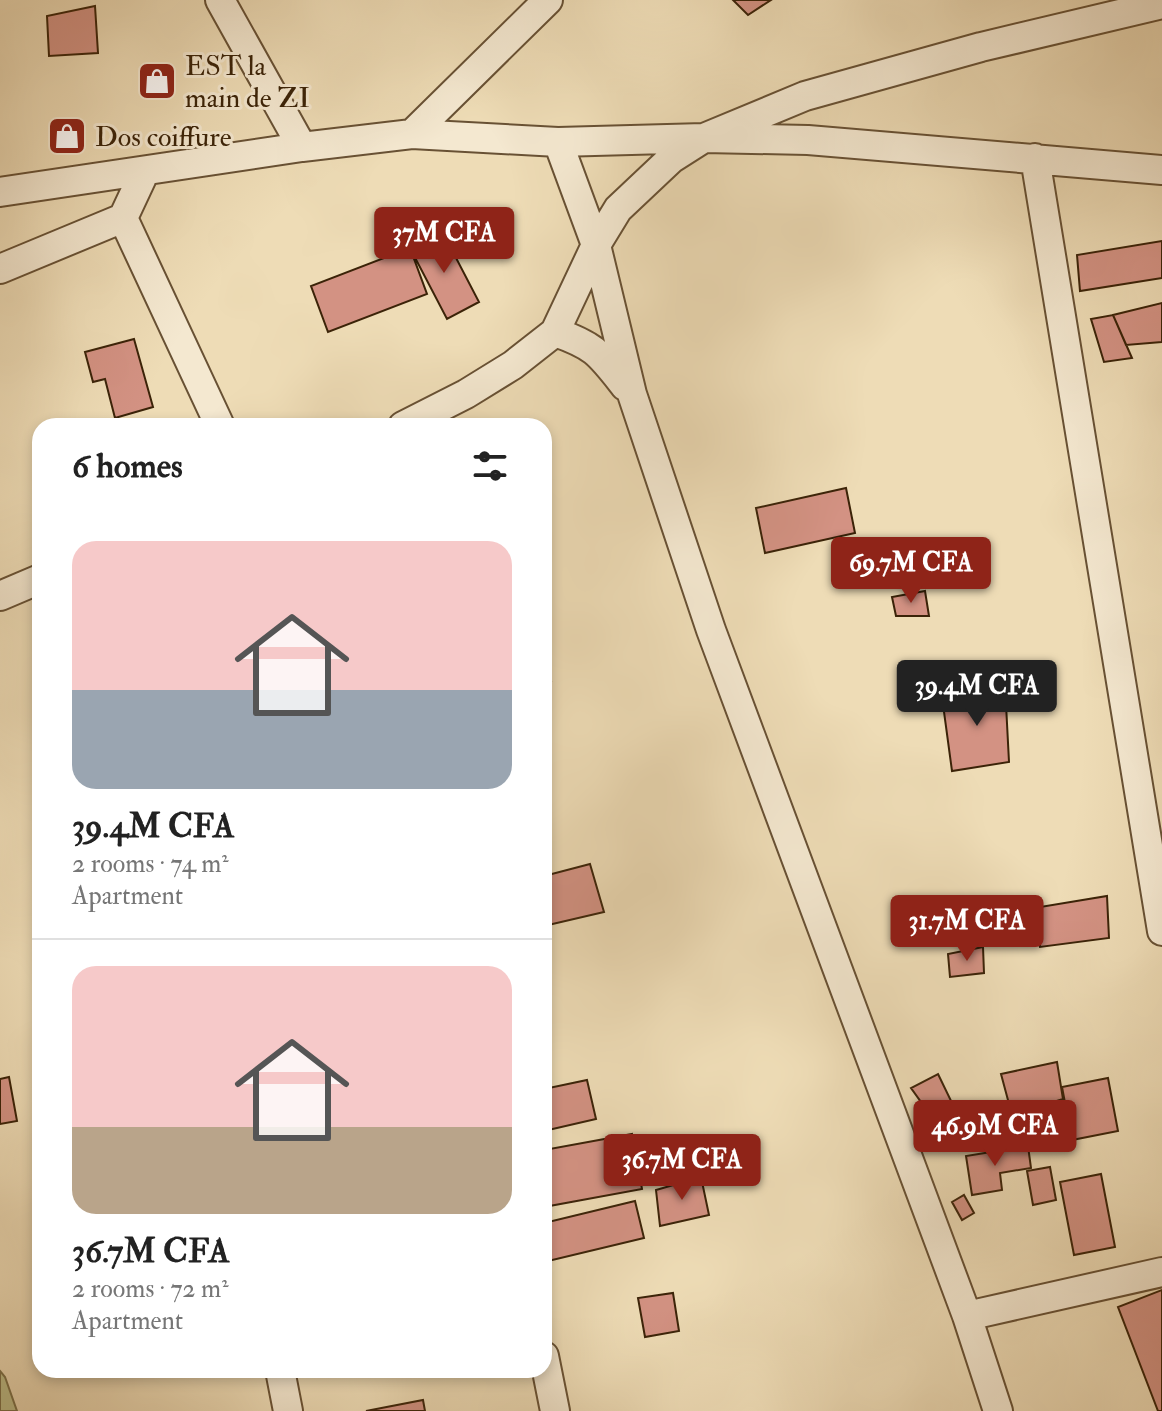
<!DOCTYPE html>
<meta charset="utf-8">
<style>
:root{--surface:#fff;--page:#f6f6f6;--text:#222;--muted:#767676;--line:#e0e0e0;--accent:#8f2418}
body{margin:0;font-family:"IM FELL Double Pica",serif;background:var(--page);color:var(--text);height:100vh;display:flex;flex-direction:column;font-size:30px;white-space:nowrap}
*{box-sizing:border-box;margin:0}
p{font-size:26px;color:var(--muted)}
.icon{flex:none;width:44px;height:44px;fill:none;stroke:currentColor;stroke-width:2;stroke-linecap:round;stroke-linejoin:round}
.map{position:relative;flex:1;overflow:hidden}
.panel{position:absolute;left:32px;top:418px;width:520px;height:960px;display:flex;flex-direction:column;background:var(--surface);border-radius:24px;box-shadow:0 4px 12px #0003}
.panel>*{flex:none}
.price{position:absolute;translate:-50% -68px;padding:0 18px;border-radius:8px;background:var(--accent);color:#fff;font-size:26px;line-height:52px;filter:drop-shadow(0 2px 4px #0008)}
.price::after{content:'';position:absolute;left:50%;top:48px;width:24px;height:18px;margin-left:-12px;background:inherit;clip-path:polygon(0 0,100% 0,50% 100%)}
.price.on{background:#222;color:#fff}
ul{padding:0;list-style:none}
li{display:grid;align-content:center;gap:16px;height:424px;padding:0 40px}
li+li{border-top:2px solid var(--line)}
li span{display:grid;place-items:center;height:248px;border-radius:24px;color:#555}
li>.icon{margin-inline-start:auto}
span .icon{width:144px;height:144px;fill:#fffc;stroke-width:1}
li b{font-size:34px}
h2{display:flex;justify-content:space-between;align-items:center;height:96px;padding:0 40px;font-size:34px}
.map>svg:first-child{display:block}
</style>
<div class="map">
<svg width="1162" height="1411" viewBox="0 0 1162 1411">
<rect width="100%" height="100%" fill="#eedcb6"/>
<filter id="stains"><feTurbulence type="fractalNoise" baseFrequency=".0025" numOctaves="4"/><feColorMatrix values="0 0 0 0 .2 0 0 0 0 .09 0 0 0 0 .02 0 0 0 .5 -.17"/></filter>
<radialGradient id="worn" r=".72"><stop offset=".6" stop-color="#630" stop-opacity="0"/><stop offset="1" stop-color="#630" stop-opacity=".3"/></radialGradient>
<path fill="#bdbf8b" stroke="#7c714a" stroke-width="2" d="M0 1371 5 1377 17 1411H0Z"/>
<path fill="#d39283" stroke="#3b2308" stroke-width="2" d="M733 0H771L748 15Z
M95 6 98 53 49 56 47 16Z
M442 231 479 302 447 319 410 248Z
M1162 241V278L1080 291 1077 255Z
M410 248 427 294 328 332 311 286Z
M1162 303V342L1126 345 1113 315Z
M1113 315 1132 358 1104 362 1091 319Z
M134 339 153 407 115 418 105 379 93 382 85 352Z
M846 488 855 533 765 553 756 508Z
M925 591 929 616H896L892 597Z
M544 648 551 681 544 683Z
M1005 685 1009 762 952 771 942 697Z
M590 864 604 912 544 926V876Z
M1107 896 1109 938 1040 947 1034 908Z
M983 947 984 973 950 977 948 954Z
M1057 1062 1063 1099 1012 1115 1001 1074Z
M938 1074 954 1107 929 1113 911 1088Z
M9 1077 17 1121 0 1124V1079Z
M1108 1078 1118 1131 1072 1140 1062 1087Z
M587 1080 596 1119 544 1131V1089Z
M632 1134 642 1189 544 1207V1150Z
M1028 1146 1031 1168 1000 1173 1002 1190 972 1195 966 1156Z
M1050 1167 1056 1200 1033 1205 1027 1171Z
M1101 1174 1115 1247 1074 1255 1060 1182Z
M701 1177 709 1215 660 1226 656 1190Z
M964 1195 974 1213 962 1220 952 1202Z
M635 1201 644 1238 544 1262V1223Z
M1162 1290V1411H1158L1118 1307Z
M673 1293 679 1331 645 1337 638 1298Z
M423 1400 425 1411H366Z"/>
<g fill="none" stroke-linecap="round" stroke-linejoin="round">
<g stroke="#685134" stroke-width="32">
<path id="minor" d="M220 0 302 147
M412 134 548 0
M558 142 596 245 632 394 711 630 967 1316 998 1411
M1035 158 1162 931
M145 171 123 218 220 426
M0 192 302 147 412 134 558 142 704 138 808 140 1162 170
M0 269 123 218
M555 332C595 346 599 353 625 386
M403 426 466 394 513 365 555 332 596 245 618 209 671 159 704 138 805 96 981 47 1162 4
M0 596 40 579
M967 1316 1162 1272
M544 1356 555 1411
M280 1370 288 1411"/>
</g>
<use href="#minor" stroke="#f4e8d0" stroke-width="28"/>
</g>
<defs>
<g id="shop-square" transform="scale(2)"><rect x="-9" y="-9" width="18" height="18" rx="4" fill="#8f2418" stroke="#f4e8d0"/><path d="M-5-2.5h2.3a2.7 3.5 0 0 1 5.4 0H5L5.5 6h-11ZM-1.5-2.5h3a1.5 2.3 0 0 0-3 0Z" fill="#fff"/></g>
</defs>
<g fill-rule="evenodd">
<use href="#shop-square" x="157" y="81"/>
<use href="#shop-square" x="67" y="136"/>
</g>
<g text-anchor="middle" stroke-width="6" stroke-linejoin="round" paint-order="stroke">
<g font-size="28" fill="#3b2308" stroke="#f4e8d0" text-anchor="start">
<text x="185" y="75">EST la<tspan x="185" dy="32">main de ZI</tspan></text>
<text x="95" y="146">Dos coiffure</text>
</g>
</g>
<rect width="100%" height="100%" filter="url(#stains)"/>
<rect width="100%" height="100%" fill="url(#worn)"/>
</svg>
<b class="price" style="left:444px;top:275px">37M CFA</b>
<b class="price" style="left:911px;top:605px">69.7M CFA</b>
<b class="price on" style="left:977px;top:728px">39.4M CFA</b>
<b class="price" style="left:967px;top:963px">31.7M CFA</b>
<b class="price" style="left:995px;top:1168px">46.9M CFA</b>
<b class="price" style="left:682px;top:1202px">36.7M CFA</b>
<section class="panel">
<h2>6 homes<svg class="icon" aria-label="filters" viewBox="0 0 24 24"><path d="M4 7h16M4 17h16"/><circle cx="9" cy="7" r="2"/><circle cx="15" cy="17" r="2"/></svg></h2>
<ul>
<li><span style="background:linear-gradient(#f6c9c9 60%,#9aa5b1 0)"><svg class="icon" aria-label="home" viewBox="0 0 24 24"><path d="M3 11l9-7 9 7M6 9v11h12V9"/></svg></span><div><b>39.4M CFA</b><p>2 rooms · 74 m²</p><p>Apartment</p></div></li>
<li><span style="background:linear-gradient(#f6c9c9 65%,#b9a48a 0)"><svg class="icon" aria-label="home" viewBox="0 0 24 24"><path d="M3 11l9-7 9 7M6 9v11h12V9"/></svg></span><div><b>36.7M CFA</b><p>2 rooms · 72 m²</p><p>Apartment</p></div></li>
</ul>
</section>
</div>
